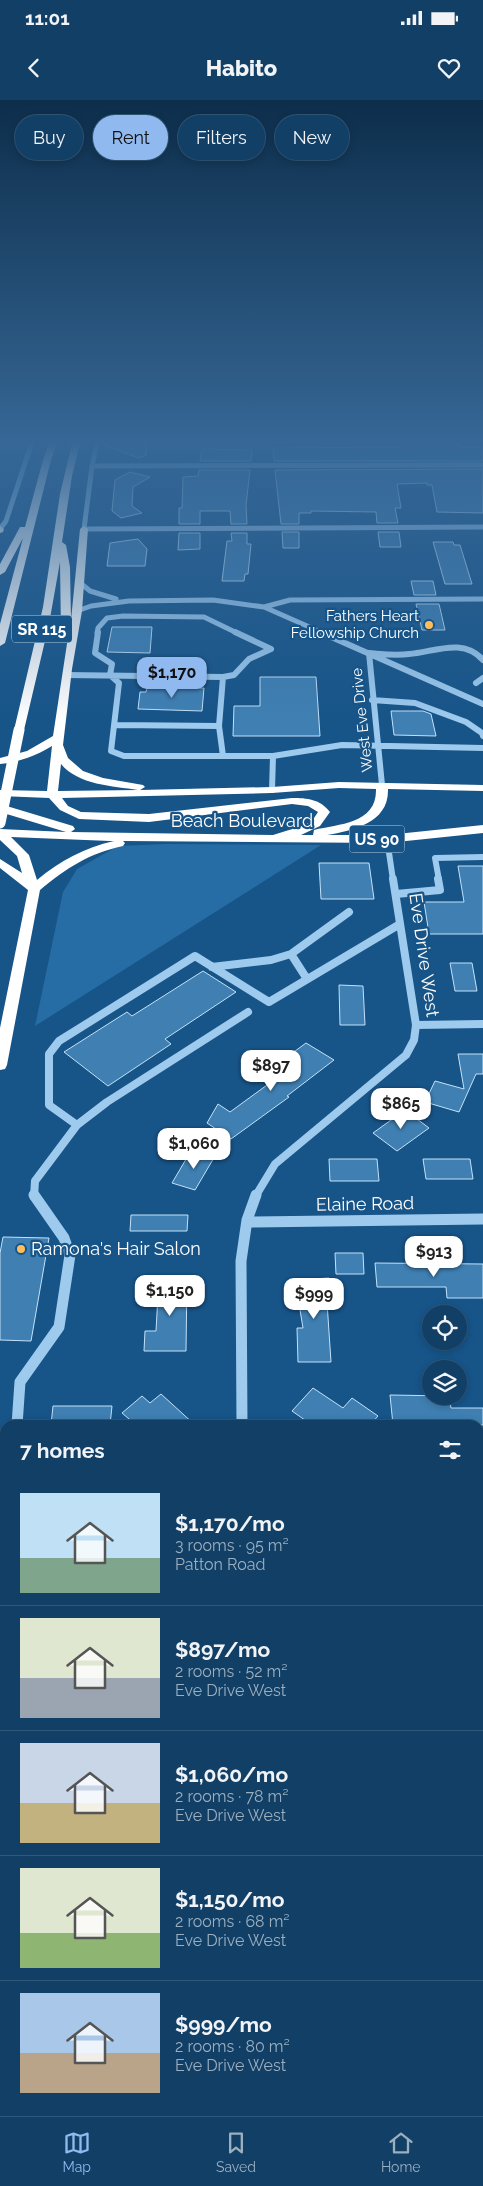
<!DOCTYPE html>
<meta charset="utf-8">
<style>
:root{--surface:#113f66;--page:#1a466c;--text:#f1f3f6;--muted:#9cafbf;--line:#30587a;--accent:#90b9f0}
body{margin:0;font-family:Raleway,sans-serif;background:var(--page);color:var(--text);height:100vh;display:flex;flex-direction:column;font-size:19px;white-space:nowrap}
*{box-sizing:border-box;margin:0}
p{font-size:16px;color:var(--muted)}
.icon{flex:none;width:28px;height:28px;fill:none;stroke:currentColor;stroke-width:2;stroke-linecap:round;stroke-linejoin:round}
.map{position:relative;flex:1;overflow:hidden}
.sheet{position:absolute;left:0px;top:1320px;width:484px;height:696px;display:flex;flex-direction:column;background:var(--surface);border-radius:15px 15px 0 0;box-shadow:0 2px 8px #0003,0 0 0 1px var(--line)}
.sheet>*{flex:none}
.hud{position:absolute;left:15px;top:15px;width:454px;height:45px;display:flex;gap:10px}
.fabs{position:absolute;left:422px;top:1205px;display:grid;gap:10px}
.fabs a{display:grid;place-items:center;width:45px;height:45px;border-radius:50%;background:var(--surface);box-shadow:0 2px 8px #0003,0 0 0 1px var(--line);font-size:25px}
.price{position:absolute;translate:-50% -42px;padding:0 11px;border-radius:10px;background:#fff;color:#222;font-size:16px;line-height:32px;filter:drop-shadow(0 1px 2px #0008)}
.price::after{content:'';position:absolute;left:50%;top:30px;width:15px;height:11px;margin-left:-8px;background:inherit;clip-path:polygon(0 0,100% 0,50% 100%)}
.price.active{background:var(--accent);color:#111}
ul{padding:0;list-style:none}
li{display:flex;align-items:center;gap:15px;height:125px;padding:0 20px}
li+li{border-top:1px solid var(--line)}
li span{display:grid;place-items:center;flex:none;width:140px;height:100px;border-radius:0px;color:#555}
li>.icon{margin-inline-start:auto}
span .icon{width:60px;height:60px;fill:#fffc;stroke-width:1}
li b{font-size:21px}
h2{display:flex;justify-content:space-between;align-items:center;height:60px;padding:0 20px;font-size:21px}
.tag{padding:0 18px;border-radius:22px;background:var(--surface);box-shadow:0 2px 8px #0003,0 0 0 1px var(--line);font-size:18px;line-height:45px}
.tag.active{background:var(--accent);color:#111}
.status{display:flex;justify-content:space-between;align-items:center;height:35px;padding:0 25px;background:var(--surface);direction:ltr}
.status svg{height:14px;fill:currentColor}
header{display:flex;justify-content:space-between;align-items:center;height:65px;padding:0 20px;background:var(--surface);font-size:22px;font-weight:800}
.tabs{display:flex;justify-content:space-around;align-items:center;height:70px;border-top:1px solid var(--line);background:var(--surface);font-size:14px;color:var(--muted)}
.tabs a{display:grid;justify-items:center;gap:2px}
.tabs .active{color:var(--accent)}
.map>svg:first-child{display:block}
</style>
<div class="status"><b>11:01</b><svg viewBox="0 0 49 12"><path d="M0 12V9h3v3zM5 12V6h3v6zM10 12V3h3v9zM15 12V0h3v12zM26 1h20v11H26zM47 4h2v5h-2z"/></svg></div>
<header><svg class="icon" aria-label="back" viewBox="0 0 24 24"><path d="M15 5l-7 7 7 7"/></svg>Habito<svg class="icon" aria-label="heart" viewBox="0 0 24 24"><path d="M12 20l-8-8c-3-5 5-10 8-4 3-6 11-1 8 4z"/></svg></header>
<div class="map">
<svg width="483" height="2016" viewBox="0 0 483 2016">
<rect width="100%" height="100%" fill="#175488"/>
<path fill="#266da5" d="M165 744 321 745 35 926 63 792 77 769 118 746Z"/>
<path fill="#3f7fb2" stroke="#c3e2fa" d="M147 339 146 355 139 358 101 344 102 340Z
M401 343H458L459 347 483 348V361H274L273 348 401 347Z
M202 349 252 350 251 361H200Z
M483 369V413L437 412 432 385H427V383L397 384 401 408H395L398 423H377L376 412 311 411V413H299V424H281L275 370Z
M199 370H250L246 405 247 424H231L230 411H200V424H179V408H182L183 377 198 376Z
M130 372 150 377 133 387 132 406 142 413 121 418 112 411 115 380Z
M282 432H299V448H283Z
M378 432H399L401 447H380Z
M179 433H200V449L178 450Z
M231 433H247V444H251L248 474H245L244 481H222L227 441H232Z
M138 439 147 449 145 466H107L110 443Z
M433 442H453L454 445H460L472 484H445Z
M411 481H433L436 495H414Z
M416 504H439L445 530H422Z
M112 527H152L150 553 107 552Z
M260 577H316L320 636H233L234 606H260Z
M147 588H204L202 611 138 609 140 592H146Z
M391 611H423L431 614 436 636 394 635Z
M319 763H369L374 799H321Z
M458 766H483V834H429L424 802H464Z
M450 863H472L477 891H455Z
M203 871 236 892 165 939 171 944 108 986 64 952 127 912 132 916Z
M339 885 363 886 365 925H340Z
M306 943 334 960 287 996 289 997 231 1039 207 1023 218 1004 230 1012 289 969 279 963Z
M458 954H483V974H476L459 1012 425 1002 435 981 464 989Z
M405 1010 429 1028 397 1051 373 1033Z
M192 1049 215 1056 195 1090 172 1083Z
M329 1059H377L379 1081H330Z
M423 1059H470L473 1079H426Z
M131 1115H188L187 1131H130Z
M3 1137 49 1138 31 1241 0 1240V1153Z
M335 1153H363L364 1174H336Z
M375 1163 483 1164V1198H447L446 1187H377Z
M159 1177H187L186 1251H144L145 1231H156Z
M329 1178 333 1201 327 1202 331 1262H298L297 1228H303L295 1180Z
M313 1288 343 1308 352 1298 378 1316 370 1325H312L292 1311Z
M161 1294 195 1325H136L122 1313 142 1296 150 1303Z
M390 1295 449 1296 451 1308H483V1325H393Z
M53 1306H112L110 1325H51Z"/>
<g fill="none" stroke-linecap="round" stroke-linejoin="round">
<path stroke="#9ecaee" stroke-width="5" d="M98 339 92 366 84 429 483 427
M92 366 483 365
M0 429 6 421 33 339
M78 481 90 491 116 499
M264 507 323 533
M77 511 91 506 129 501 213 500 264 507 290 500 483 499
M97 533 98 528 107 518 123 516 204 517 237 533"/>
<path stroke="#9ecaee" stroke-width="6" d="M98 532 95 553 112 564 110 575 119 583 111 651 124 656H273L342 645 483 648
M235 532 271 549
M320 532 483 604
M66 575 223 577
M476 583 483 578
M372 600 415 603 466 622 482 633 483 636
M114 625 219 626
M223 656 219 626 223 577 234 575 249 559 271 549
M382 685 369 553C382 554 395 556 409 554 434 552 463 537 483 560
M272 690 273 656
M387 739 393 780
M439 780 435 758 483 757"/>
<path stroke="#9ecaee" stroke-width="8" d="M396 794 440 790 438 779
M291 854 307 879
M212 867 271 860 291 854 349 812
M416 925 483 924
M77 1025 107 1002 248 912
M34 1097 35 1081 77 1025 49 1005V954L59 941 195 856 269 902 400 824
M255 1097 275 1064 406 955 414 940 416 925 393 779"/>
<path stroke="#9ecaee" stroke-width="11" d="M247 1122 483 1119
M17 1325 20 1282 59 1227 70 1155 64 1138 34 1095
M242 1325 241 1161 247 1120 256 1095
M479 1394H483
M0 1398H5
M1 1501 5 1463"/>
<path stroke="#9ecaee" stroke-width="14" d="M0 1511 1 1499
M479 1789H483
M247 2011V2016"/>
<path fill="#fff" fill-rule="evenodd" d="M51 339H59L51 360 5 543 0 546V524L23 438 5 472 0 475V464L20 427H25L43 360Z
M73 339H81L72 376 62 442 66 445 70 467 71 520 80 429 84 426 88 429 82 511 72 569 63 645 68 658 83 671 103 678 143 685 145 687 140 690 272 687 339 682 483 685V691L388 689C389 723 353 730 327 735H387L483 725V733L387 743 123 741 125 743 123 746C88 754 68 767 40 790L7 965 5 969 0 970V928L28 790 0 768V759L22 773 17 756 0 740V729L66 732 0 712V704L73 726 75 729 71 732 273 735 305 725 312 721 318 712 308 706 292 704 149 722 79 719 60 710 49 698 0 696V690L47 691 52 646C36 656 19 662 0 664V658L27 651 53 636 68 537 61 534 60 462 49 524 24 630 19 633 14 630 43 507 60 394ZM61 664C78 685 113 686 138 690L58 691ZM339 688 376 689C377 724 339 724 314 730L313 735H301L320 726 330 712C320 699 307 698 292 698L149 714 81 712 68 706 62 698 272 693ZM11 737 110 741H114C84 748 61 760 37 780L29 755Z
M0 426 4 429 3 432 0 433Z"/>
<path stroke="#fff" stroke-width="11" d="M0 723 19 630"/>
</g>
<linearGradient id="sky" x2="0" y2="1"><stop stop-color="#0d2e4b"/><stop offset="0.55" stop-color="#366796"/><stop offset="1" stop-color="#366796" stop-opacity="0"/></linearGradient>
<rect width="483" height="621" fill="url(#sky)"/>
<g fill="#ffbe5b" stroke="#175488" stroke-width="2">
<circle cx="429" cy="525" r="5"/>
<circle cx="21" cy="1149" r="5"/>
</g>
<g text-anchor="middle" stroke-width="4.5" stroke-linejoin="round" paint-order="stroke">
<g font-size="15" fill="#fff" stroke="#175488" text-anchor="end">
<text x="419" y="521">Fathers Heart<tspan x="419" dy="17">Fellowship Church</tspan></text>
</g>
<g font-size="15" fill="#fff" stroke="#175488">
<text transform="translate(362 620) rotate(-96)" y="5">West Eve Drive</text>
</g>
<g fill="#175488" stroke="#b9ccdb" stroke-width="1">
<rect x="12" y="515.5" width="60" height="27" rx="4"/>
<rect x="349.5" y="725.5" width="55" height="27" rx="4"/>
</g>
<g font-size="16" font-weight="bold" fill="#fff">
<text x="42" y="535">SR 115</text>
<text x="377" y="745">US 90</text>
</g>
<g font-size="18" fill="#fff" stroke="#175488">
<text x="242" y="727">Beach Boulevard</text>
<text transform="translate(424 855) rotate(82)" y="6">Eve Drive West</text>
<text transform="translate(365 1104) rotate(-1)" y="6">Elaine Road</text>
</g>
<g font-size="18" fill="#fff" stroke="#175488" text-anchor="start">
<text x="31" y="1155">Ramona's Hair Salon</text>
</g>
</g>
</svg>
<div class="fabs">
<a><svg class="icon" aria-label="locate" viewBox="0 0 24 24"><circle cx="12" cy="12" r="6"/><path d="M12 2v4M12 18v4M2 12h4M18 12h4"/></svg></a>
<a><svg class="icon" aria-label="layers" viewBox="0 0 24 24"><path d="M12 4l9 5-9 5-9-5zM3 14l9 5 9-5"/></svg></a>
</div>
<b class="price active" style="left:172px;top:599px">$1,170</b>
<b class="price" style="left:271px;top:992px">$897</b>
<b class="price" style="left:401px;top:1030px">$865</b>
<b class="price" style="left:194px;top:1070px">$1,060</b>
<b class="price" style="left:434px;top:1178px">$913</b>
<b class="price" style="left:170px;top:1217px">$1,150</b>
<b class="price" style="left:314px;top:1220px">$999</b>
<div class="hud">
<a class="tag">Buy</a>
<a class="tag active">Rent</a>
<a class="tag">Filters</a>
<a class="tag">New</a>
</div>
<section class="sheet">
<h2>7 homes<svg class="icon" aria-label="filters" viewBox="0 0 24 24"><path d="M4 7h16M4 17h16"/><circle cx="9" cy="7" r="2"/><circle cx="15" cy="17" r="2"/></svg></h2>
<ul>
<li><span style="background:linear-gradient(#bfe0f5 65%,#7fa58c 0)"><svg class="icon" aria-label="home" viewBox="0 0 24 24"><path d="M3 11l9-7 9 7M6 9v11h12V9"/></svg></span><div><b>$1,170/mo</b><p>3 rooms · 95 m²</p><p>Patton Road</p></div></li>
<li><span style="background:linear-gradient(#dfe7d0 60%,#9aa5b1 0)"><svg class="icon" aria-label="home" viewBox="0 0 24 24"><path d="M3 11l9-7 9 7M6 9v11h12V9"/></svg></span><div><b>$897/mo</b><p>2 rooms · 52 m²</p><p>Eve Drive West</p></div></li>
<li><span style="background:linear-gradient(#c9d6e8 60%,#c2b280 0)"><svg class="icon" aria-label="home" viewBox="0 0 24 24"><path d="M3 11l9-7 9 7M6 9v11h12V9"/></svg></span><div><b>$1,060/mo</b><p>2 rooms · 78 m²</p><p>Eve Drive West</p></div></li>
<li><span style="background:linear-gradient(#dfe7d0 65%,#8fb573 0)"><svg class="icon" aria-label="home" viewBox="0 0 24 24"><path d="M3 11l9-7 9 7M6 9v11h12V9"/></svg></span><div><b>$1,150/mo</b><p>2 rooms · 68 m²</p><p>Eve Drive West</p></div></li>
<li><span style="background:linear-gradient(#a9c7e8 60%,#b9a48a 0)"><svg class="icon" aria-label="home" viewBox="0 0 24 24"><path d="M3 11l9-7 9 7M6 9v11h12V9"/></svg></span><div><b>$999/mo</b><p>2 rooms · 80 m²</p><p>Eve Drive West</p></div></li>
</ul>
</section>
</div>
<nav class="tabs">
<a class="active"><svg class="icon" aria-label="map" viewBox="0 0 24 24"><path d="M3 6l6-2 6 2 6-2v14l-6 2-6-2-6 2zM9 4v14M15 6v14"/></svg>Map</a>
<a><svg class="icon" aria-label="saved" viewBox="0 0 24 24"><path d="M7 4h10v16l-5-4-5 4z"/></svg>Saved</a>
<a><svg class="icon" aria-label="home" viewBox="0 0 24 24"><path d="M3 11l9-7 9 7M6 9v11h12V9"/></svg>Home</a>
</nav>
